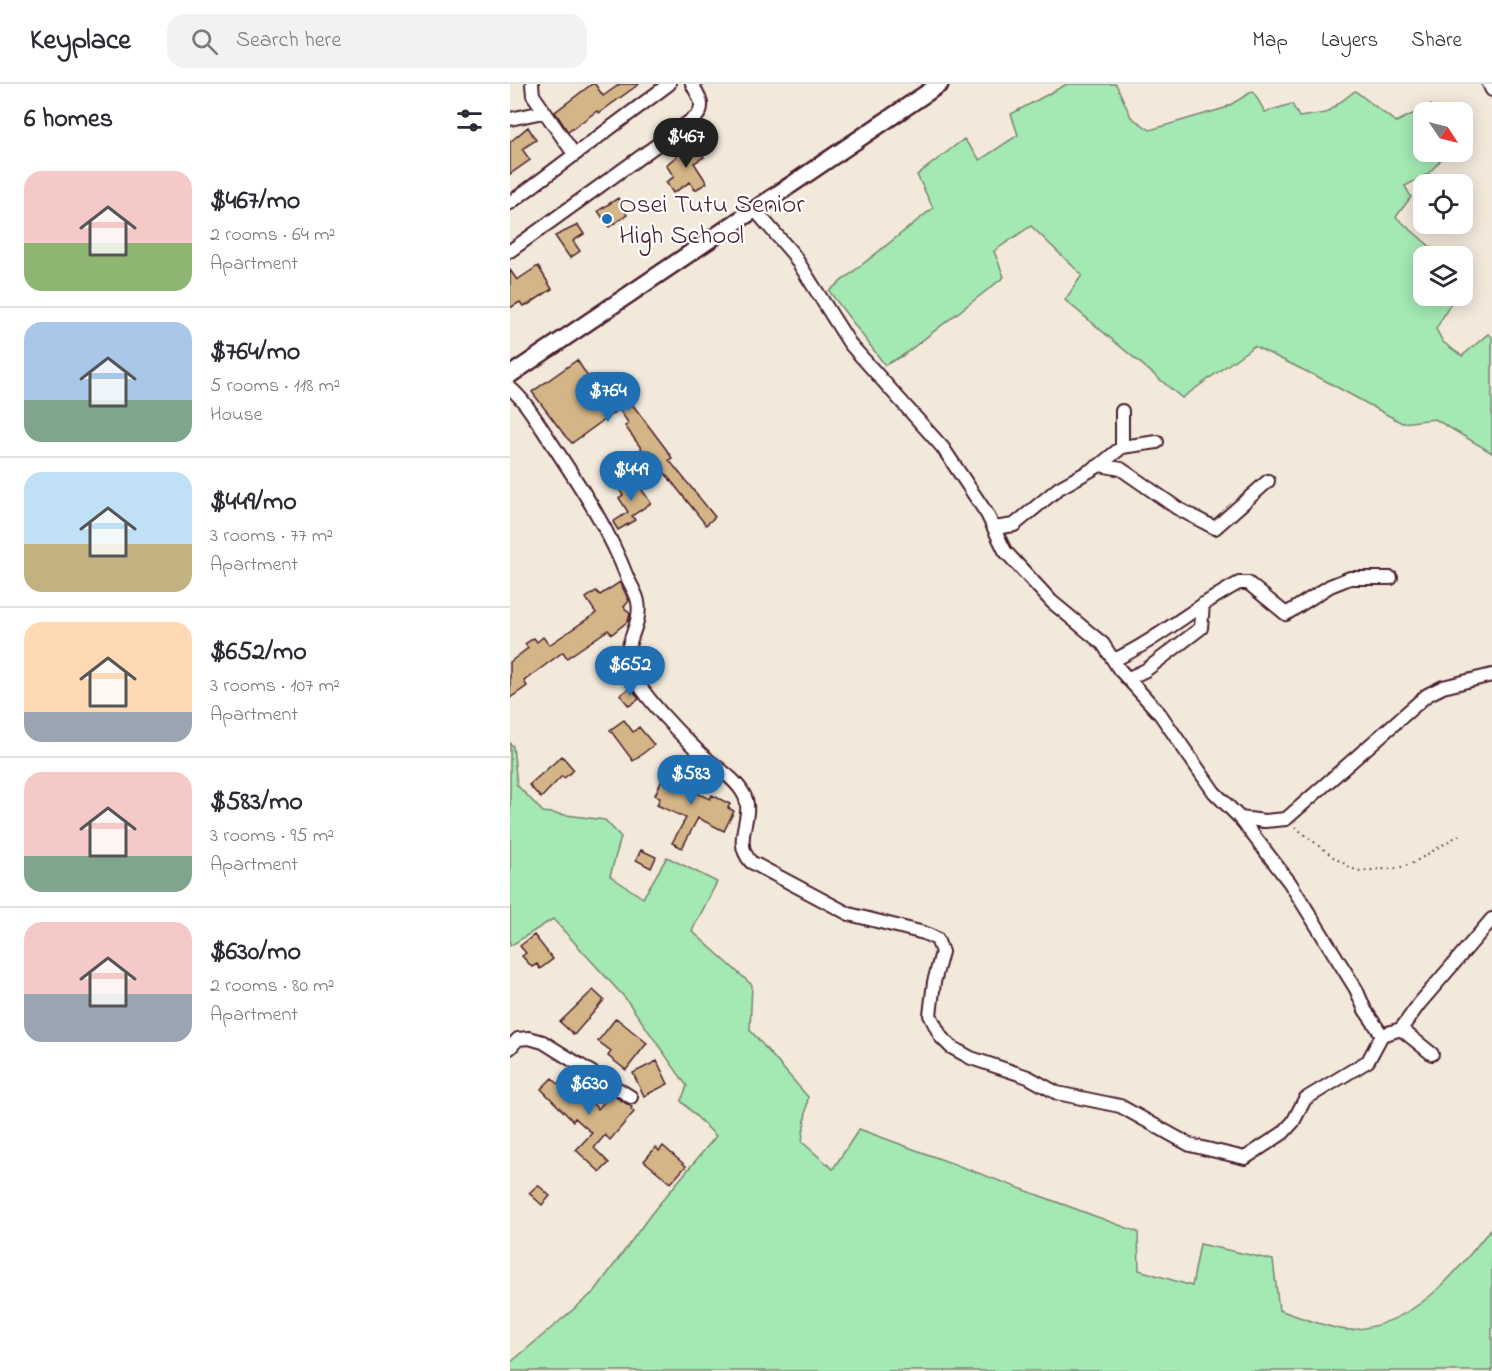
<!DOCTYPE html>
<meta charset="utf-8">
<style>
:root{--surface:#fff;--page:#f2f2f3;--text:#2b2b33;--muted:#7c7c81;--line:#e1e1e2;--accent:#1f6fb2}
body{margin:0;font-family:"Indie Flower",sans-serif;background:var(--page);color:var(--text);height:100vh;display:flex;flex-direction:column;font-size:22px;white-space:nowrap}
*{box-sizing:border-box;margin:0}
p{font-size:20px;color:var(--muted)}
.icon{flex:none;width:33px;height:33px;fill:none;stroke:currentColor;stroke-width:2;stroke-linecap:round;stroke-linejoin:round}
.map{position:relative;flex:1;overflow:hidden}
.side{display:flex;flex-direction:column;background:var(--surface);width:510px}
.side>*{flex:none}
.needle{width:39px;rotate:125deg}
.tools{position:absolute;left:903px;top:18px;display:grid;gap:12px}
.tools a{display:grid;place-items:center;width:60px;height:60px;border-radius:12px;background:var(--surface);box-shadow:0 3px 15px #0003;font-size:30px}
.price{position:absolute;translate:-50% -51px;padding:0 14px;border-radius:21px;background:var(--accent);color:#fff;font-size:20px;line-height:39px;filter:drop-shadow(0 2px 3px #0008)}
.price::after{content:'';position:absolute;left:50%;top:36px;width:18px;height:14px;margin-left:-9px;background:inherit;clip-path:polygon(0 0,100% 0,50% 100%)}
.price.current{background:#222;color:#fff}
ul{padding:0;list-style:none}
li{display:flex;align-items:center;gap:18px;height:150px;padding:0 24px}
li+li{border-top:2px solid var(--line)}
li span{display:grid;place-items:center;flex:none;width:168px;height:120px;border-radius:18px;color:#555}
li>.icon{margin-inline-start:auto}
span .icon{width:72px;height:72px;fill:#fffc;stroke-width:1}
li b{font-size:26px}
h2{display:flex;justify-content:space-between;align-items:center;height:72px;padding:0 24px;font-size:26px}
header{display:flex;align-items:center;gap:36px;box-sizing:border-box;height:84px;padding:0 30px;background:var(--surface);border-bottom:2px solid var(--line)}
header strong{font-size:28px}
nav{display:flex;gap:33px;margin-inline-start:auto;font-size:21px}
.search{width:420px;height:54px;background:var(--page);display:flex;align-items:center;gap:15px;box-sizing:border-box;padding:0 21px;border-radius:18px;color:var(--muted);font-size:22px}
main{display:flex;flex:1;min-height:0}
.map>svg:first-child{display:block}
</style>
<header>
<strong>Keyplace</strong>
<div class="search"><svg class="icon" aria-label="search" viewBox="0 0 24 24"><circle cx="10" cy="10" r="6"/><path d="M15 15l6 6"/></svg>Search here</div>
<nav><a>Map</a><a>Layers</a><a>Share</a></nav>
</header>
<main>
<section class="side">
<h2>6 homes<svg class="icon" aria-label="filters" viewBox="0 0 24 24"><path d="M4 7h16M4 17h16"/><circle cx="9" cy="7" r="2"/><circle cx="15" cy="17" r="2"/></svg></h2>
<ul>
<li><span style="background:linear-gradient(#f6c9c9 60%,#8fb573 0)"><svg class="icon" aria-label="home" viewBox="0 0 24 24"><path d="M3 11l9-7 9 7M6 9v11h12V9"/></svg></span><div><b>$467/mo</b><p>2 rooms · 64 m²</p><p>Apartment</p></div></li>
<li><span style="background:linear-gradient(#a9c7e8 65%,#7fa58c 0)"><svg class="icon" aria-label="home" viewBox="0 0 24 24"><path d="M3 11l9-7 9 7M6 9v11h12V9"/></svg></span><div><b>$764/mo</b><p>5 rooms · 118 m²</p><p>House</p></div></li>
<li><span style="background:linear-gradient(#bfe0f5 60%,#c2b280 0)"><svg class="icon" aria-label="home" viewBox="0 0 24 24"><path d="M3 11l9-7 9 7M6 9v11h12V9"/></svg></span><div><b>$449/mo</b><p>3 rooms · 77 m²</p><p>Apartment</p></div></li>
<li><span style="background:linear-gradient(#ffd9b3 75%,#9aa5b1 0)"><svg class="icon" aria-label="home" viewBox="0 0 24 24"><path d="M3 11l9-7 9 7M6 9v11h12V9"/></svg></span><div><b>$652/mo</b><p>3 rooms · 107 m²</p><p>Apartment</p></div></li>
<li><span style="background:linear-gradient(#f6c9c9 70%,#7fa58c 0)"><svg class="icon" aria-label="home" viewBox="0 0 24 24"><path d="M3 11l9-7 9 7M6 9v11h12V9"/></svg></span><div><b>$583/mo</b><p>3 rooms · 95 m²</p><p>Apartment</p></div></li>
<li><span style="background:linear-gradient(#f6c9c9 60%,#9aa5b1 0)"><svg class="icon" aria-label="home" viewBox="0 0 24 24"><path d="M3 11l9-7 9 7M6 9v11h12V9"/></svg></span><div><b>$630/mo</b><p>2 rooms · 80 m²</p><p>Apartment</p></div></li>
</ul>
</section>
<div class="map">
<svg width="982" height="1287" viewBox="0 0 982 1287">
<rect width="100%" height="100%" fill="#f2e9db"/>
<filter id="ink" filterUnits="userSpaceOnUse"><feTurbulence type="fractalNoise" baseFrequency=".0167" numOctaves="2"/><feDisplacementMap in="SourceGraphic" scale="12" xChannelSelector="R" yChannelSelector="G"/><feConvolveMatrix kernelMatrix="1 2 1 2 8 2 1 2 1" color-interpolation-filters="sRGB"/></filter>
<g filter="url(#ink)">
<path fill="#a4e8b3" stroke="#77846f" stroke-width="1.5" d="M557 0H606L621 33 640 46 715 24 743 7 755 28 782 20 789 33 816 29 845 7 886 38 921 21 924 28H914V68H938L918 90 895 102 901 113 886 133 931 172H914V212H945L926 245 933 258 952 272 978 250 982 253V369L925 335 892 339 814 296 744 262 672 314 555 216 572 191 521 142 484 167 494 193 392 272 375 281 319 207 423 124 407 91 454 55 470 76 508 51 501 30Z
M0 659 3 662 7 701 33 728 95 736 111 753 100 792 133 814 157 773 207 798 182 847 242 901 240 946 298 1013 292 1058 323 1085 349 1045 628 1148 629 1186 682 1202 690 1160 763 1176 769 1226C784 1231 826 1247 840 1246 906 1241 944 1191 982 1143V1287H0V1279L85 1207 141 1130 206 1052 171 1017 177 1002 116 915 43 835 0 862Z"/>
<path fill="#d4b588" stroke="#4a1f2b" stroke-width="1.5" d="M82 0H85L93 12 110 0H129L89 29 87 27 58 48 45 28Z
M18 43 26 56 12 65 20 76 0 90V58Z
M184 58 194 73 184 79 197 99 185 106 180 98 163 109 156 98 164 93 156 81Z
M108 114 117 131 99 143 88 127Z
M68 141 74 150 63 157 70 167 60 174 45 152Z
M28 182 42 205 19 220 13 222 10 218 0 224V186L7 196Z
M67 276 93 316 110 304 156 365 162 374 159 376 205 433 196 441 150 383 147 386 115 342 119 340 109 325 62 359 56 353 22 308Z
M124 394 141 419 122 432 125 436 108 446 103 438 118 428 109 414 113 411 108 404Z
M110 498 119 517 114 523 120 530 118 537 102 550 98 546 57 574 53 568 14 597 17 602 0 614V578L18 564 15 560 24 554 27 558 33 553 39 561 86 529 76 514 86 507 90 511Z
M121 603 129 615 119 622 110 611Z
M114 636 123 648 129 643 144 661 123 677 100 646Z
M52 672 64 686 54 694 52 692 31 714 19 701Z
M165 685 185 693 180 706 200 715 202 711 220 720 218 724 224 727 214 747 188 734 172 764 162 759 176 734 147 721 150 714 145 711 152 696 159 699Z
M131 766 146 773 141 784 126 776Z
M24 851 43 875 30 885 27 880 22 883 12 872 16 869 10 862Z
M83 906 94 916 64 951 50 938Z
M106 934 137 959 116 986 98 972 101 967 88 957Z
M147 977 158 1000 134 1012 123 989Z
M56 991 77 1008 74 1011 88 1025 101 1010 122 1023 121 1025 124 1028 100 1056 95 1051 84 1064 99 1079 90 1088 66 1066 82 1049 65 1034 63 1037 31 1005 42 994 48 1000Z
M153 1062 176 1082 161 1099 134 1077 146 1063 149 1067Z
M28 1101 40 1112 32 1121 19 1109Z"/>
<g fill="none" stroke-linecap="round" stroke-linejoin="round">
<g stroke="#4a1f2b" stroke-width="16">
<path id="minor" d="M22 0 23 11 64 70
M979 0 982 6
M0 35 33 28
M0 119 159 0
M244 125 283 170 340 260 433 364 477 430 495 467 542 518 593 560 609 585 650 630 704 708 730 734 780 799 846 905 855 926 872 951
M0 167 187 32C196 21 188 11 182 0
M0 304C16 317 27 338 39 355 68 399 98 443 117 493 121 502 127 510 128 518 133 541 110 563 120 585 132 612 174 655 197 675 209 685 225 695 233 709 247 731 220 755 241 778L339 830 414 849 427 855 432 868 424 898 420 931 431 953 441 963 461 974 518 993 547 1009 610 1022 680 1061 735 1074 773 1049 783 1038 795 1015 858 977 872 951
M612 363V327
M590 381 612 363 647 358
M484 444 504 441 549 404 590 381 611 385 667 424 705 444 758 397
M604 576C649 555 685 522 729 499H738L776 530 820 502 840 494H881
M619 594 636 586 691 544 693 520
M730 734 755 737 776 735 917 611 933 603 982 591
M891 945 909 920 982 835
M872 951 891 945 922 970
M0 964 8 955 19 954 33 958 121 1013"/>
</g>
<g stroke="#4a1f2b" stroke-width="20">
<path id="tertiary" d="M0 291 430 0"/>
</g>
<path stroke="#4a1f2b" stroke-width="2" stroke-dasharray="1.5 4.5" stroke-linecap="butt" d="M785 743 826 775 847 787 889 784 903 779 949 751"/>
<use href="#minor" stroke="#fff" stroke-width="12"/>
<use href="#tertiary" stroke="#fff" stroke-width="15"/>
</g>
</g>
<circle fill="#1f6fb2" stroke="#fff" stroke-width="2" cx="97" cy="135" r="6"/>
<g text-anchor="middle" stroke-width="4.5" stroke-linejoin="round" paint-order="stroke">
<g font-size="27" fill="#4a1f2b" stroke="#fff" text-anchor="start">
<text x="109" y="128">Osei Tutu Senior<tspan x="109" dy="31">High School</tspan></text>
</g>
</g>
</svg>
<div class="tools">
<a><svg class="needle" viewBox="-14 -14 28 28"><path d="M0-13l5 13h-10z" fill="#e53935"/><path d="M0 13l5-13h-10z" fill="#7c7c81"/></svg></a>
<a><svg class="icon" aria-label="locate" viewBox="0 0 24 24"><circle cx="12" cy="12" r="6"/><path d="M12 2v4M12 18v4M2 12h4M18 12h4"/></svg></a>
<a><svg class="icon" aria-label="layers" viewBox="0 0 24 24"><path d="M12 4l9 5-9 5-9-5zM3 14l9 5 9-5"/></svg></a>
</div>
<b class="price current" style="left:176px;top:85px">$467</b>
<b class="price" style="left:98px;top:339px">$764</b>
<b class="price" style="left:121px;top:418px">$449</b>
<b class="price" style="left:120px;top:613px">$652</b>
<b class="price" style="left:181px;top:722px">$583</b>
<b class="price" style="left:79px;top:1032px">$630</b>
</div>
</main>
